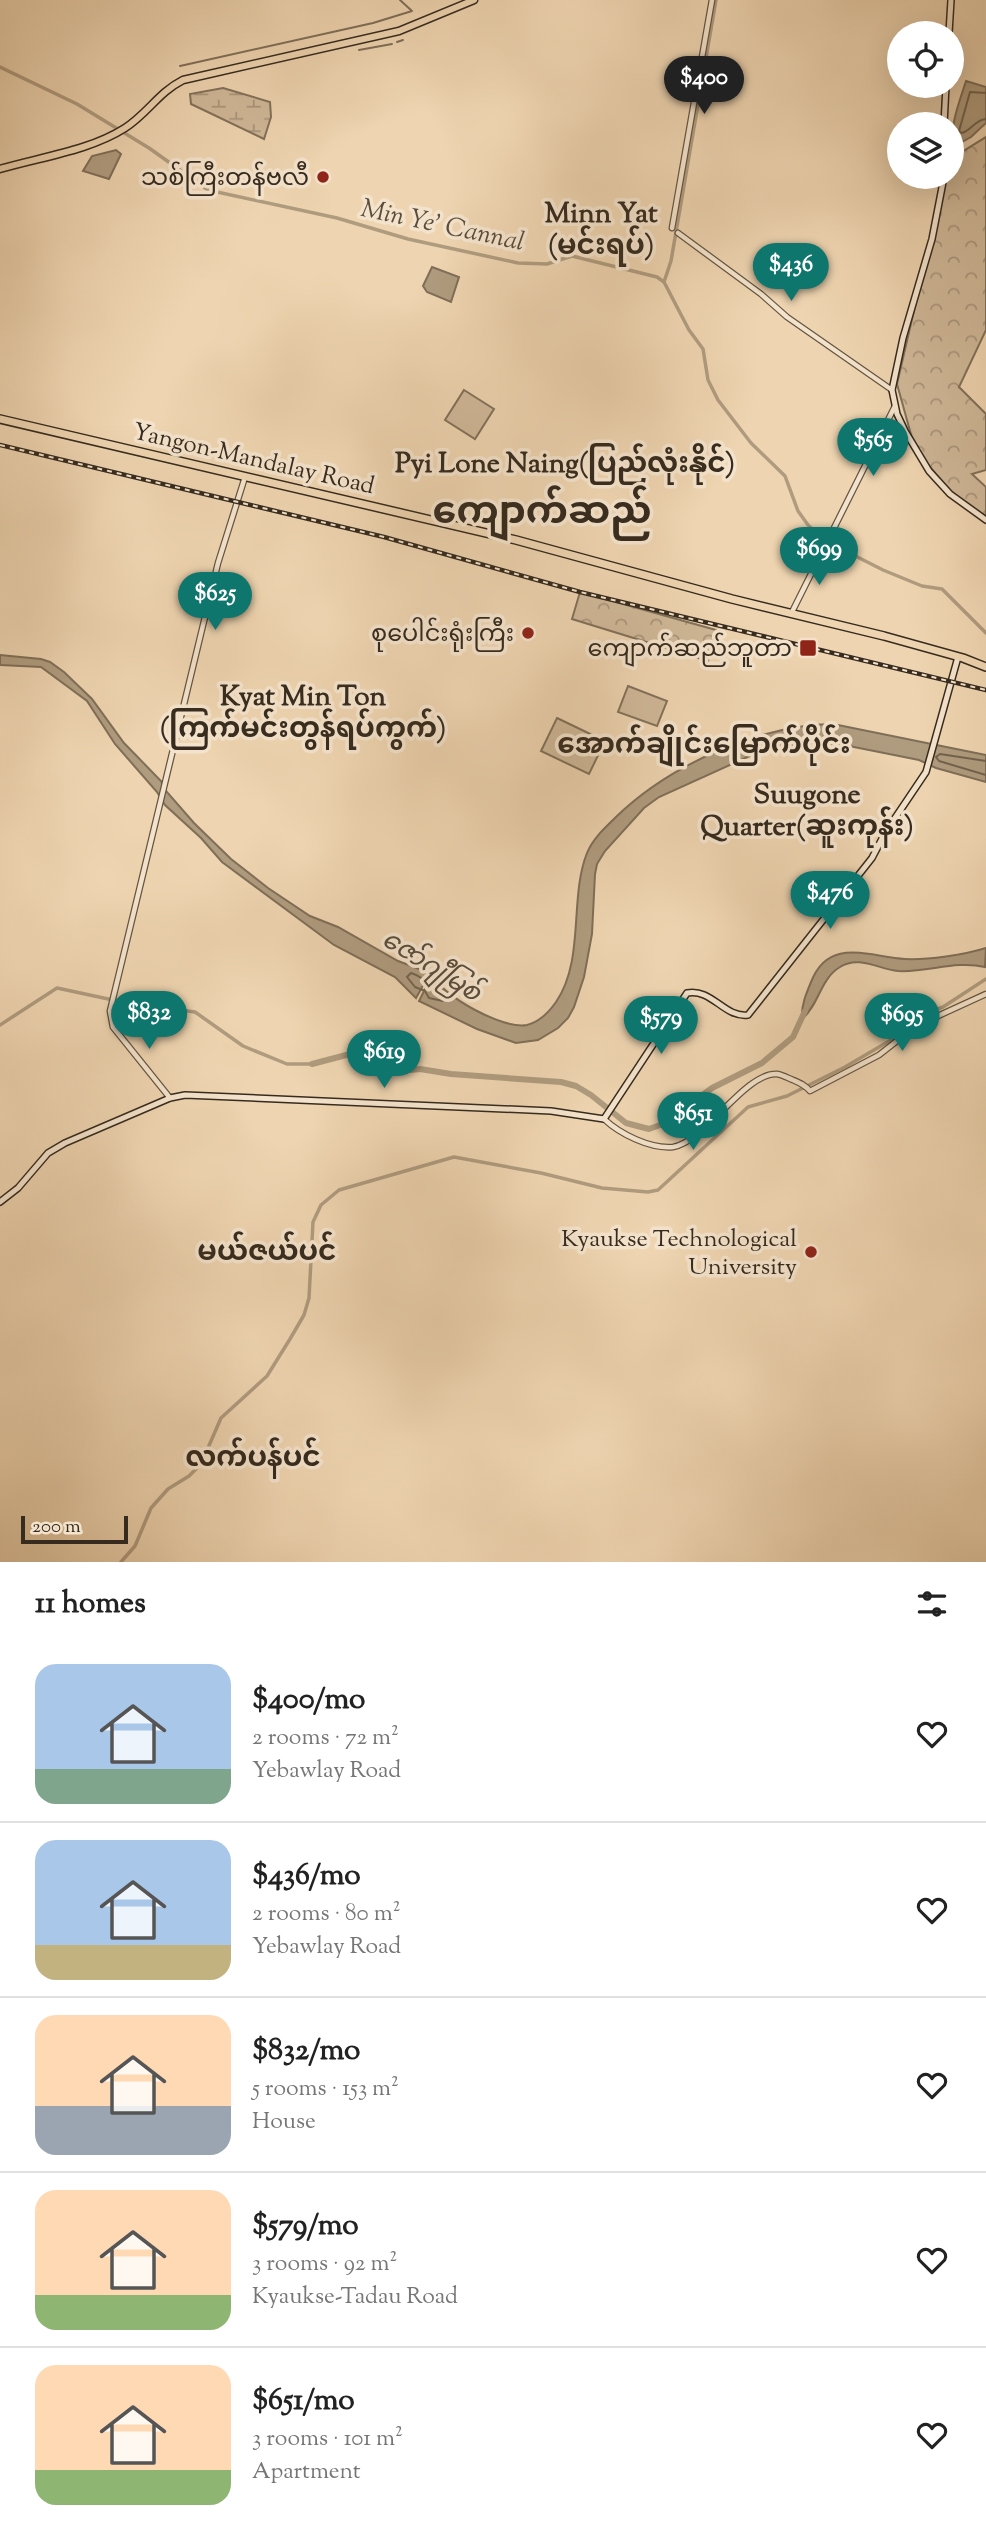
<!DOCTYPE html>
<meta charset="utf-8">
<style>
:root{--surface:#fff;--page:#f6f6f6;--text:#222;--muted:#767676;--line:#e0e0e0;--accent:#0f766e}
body{margin:0;font-family:"Sorts Mill Goudy","Noto Sans Myanmar",serif;background:var(--page);color:var(--text);height:100vh;display:flex;flex-direction:column;font-size:26px;white-space:nowrap}
*{box-sizing:border-box;margin:0}
p{font-size:23px;color:var(--muted)}
.icon{flex:none;width:38px;height:38px;fill:none;stroke:currentColor;stroke-width:2;stroke-linecap:round;stroke-linejoin:round}
.map{position:relative;height:1562px;overflow:hidden}
.panel{display:flex;flex-direction:column;background:var(--surface);flex:1}
.panel>*{flex:none}
.tools{position:absolute;left:887px;top:21px;display:grid;gap:14px}
.tools a{display:grid;place-items:center;width:77px;height:77px;border-radius:50%;background:var(--surface);box-shadow:0 7px 28px #0002;font-size:35px}
.scale{position:absolute;left:21px;bottom:18px;width:107px;box-sizing:border-box;padding-left:7px;border:4px solid #362b1e;border-top:0;font-size:19px;line-height:24px;white-space:nowrap;color:#362b1e;-webkit-text-stroke:5px #f4e3cc;paint-order:stroke}
.price{position:absolute;translate:-50% -60px;padding:0 16px;border-radius:24px;background:var(--accent);color:#fff;font-size:23px;line-height:46px;filter:drop-shadow(0 2px 4px #0008)}
.price::after{content:'';position:absolute;left:50%;top:42px;width:21px;height:16px;margin-left:-10px;background:inherit;clip-path:polygon(0 0,100% 0,50% 100%)}
.price.selected{background:#222;color:#fff}
ul{padding:0;list-style:none}
li{display:flex;align-items:center;gap:21px;height:175px;padding:0 35px}
li+li{border-top:2px solid var(--line)}
li span{display:grid;place-items:center;flex:none;width:196px;height:140px;border-radius:21px;color:#555}
li>.icon{margin-inline-start:auto}
span .icon{width:84px;height:84px;fill:#fffc;stroke-width:1}
li b{font-size:30px}
h2{display:flex;justify-content:space-between;align-items:center;height:84px;padding:0 35px;font-size:30px}
.map>svg:first-child{display:block}
</style>
<div class="map">
<svg width="986" height="1562" viewBox="0 0 986 1562">
<defs>
<pattern id="wetland-marsh" width="20" height="14" patternUnits="userSpaceOnUse" patternTransform="scale(1.75)"><rect width="20" height="14" fill="#cfb797"/><path d="M1 5h8M5 5V1M11 12h8M15 12V8" fill="none" stroke="#a9957b"/></pattern>
<pattern id="park-crowns" width="20" height="18" patternUnits="userSpaceOnUse" patternTransform="scale(1.75)"><rect width="20" height="18" fill="#cfb797"/><path d="M2 6a3 3 0 1 1 6 0M12 15a3 3 0 1 1 6 0" fill="none" stroke="#a9957b"/></pattern>
</defs>
<rect width="100%" height="100%" fill="#eed4b0"/>
<filter id="stains"><feTurbulence type="fractalNoise" baseFrequency=".00286" numOctaves="4"/><feColorMatrix values="0 0 0 0 .2 0 0 0 0 .09 0 0 0 0 .02 0 0 0 .5 -.17"/></filter>
<radialGradient id="worn" r=".72"><stop offset=".6" stop-color="#630" stop-opacity="0"/><stop offset="1" stop-color="#630" stop-opacity=".3"/></radialGradient>
<path fill="#cfb797" stroke="#82715a" stroke-width="2" d="M464 390 494 409 475 439 445 420Z
M628 686 667 701 657 726 618 712Z
M557 718 605 741 589 774 541 751Z"/>
<path fill="url(#wetland-marsh)" stroke="#82715a" stroke-width="2" d="M223 88 270 102 271 117 264 139 191 104 190 94Z"/>
<path fill="url(#park-crowns)" stroke="#82715a" stroke-width="2" d="M986 137V330L959 387 986 414V470L972 474 986 487V517L961 504 915 449 897 384 945 177H952V158Z
M580 592 716 630 708 661 572 619Z"/>
<path fill="#af9b7e" stroke="#7f6e58" stroke-width="2" d="M966 81 986 87V123L971 137 955 146C947 132 961 97 966 81Z
M116 150 121 154 109 179 83 171 92 156Z
M432 267 459 277 451 302 427 292 423 286Z
M0 655 41 659 50 662 64 672 92 699 124 743 161 781 166 791 194 823 231 859 268 888 310 916 338 927 398 961 430 973 416 998 395 977 334 945 222 862 201 838 165 805 157 792 115 744 87 701 41 667 0 665Z
M833 724 986 755V782L936 768 919 760 839 744 810 742 752 755 659 797 644 808 605 851 597 864 595 874 592 934 584 977 574 1007 568 1018 558 1028 538 1040 516 1043 477 1029 419 1001 432 975C442 996 504 1030 527 1025 539 1022 549 1012 556 1002 585 960 569 898 587 853 593 838 606 827 617 816 670 765 759 725 833 724Z
M986 948 985 967C955 960 927 973 898 971 878 969 859 955 840 967 820 979 819 1005 802 1019 801 1006 806 994 811 982 829 936 869 957 905 959 928 960 964 955 986 948Z"/>
<g fill="none" stroke-linecap="round" stroke-linejoin="round">
<path stroke="#72634e" stroke-width="2" d="M986 93 970 92 959 131 962 133C972 130 976 119 986 119
M986 761 940 754 936 757 939 761 986 775
M411 973C425 977 432 988 443 996V1001L429 998 425 991 415 987 407 977Z"/>
<path stroke="#7f6e58" stroke-width="2" d="M397 42 403 40
M359 50 392 44
M180 66 373 23 412 11 400 0"/>
<path stroke="#af9b7e" stroke-width="3.5" d="M0 67 77 104 149 148 208 190 337 218 408 239 518 263 547 264 572 256 657 277 664 282 689 330 703 349 708 380 718 400 751 443 785 476 798 511 808 525 824 540 883 570 922 586 942 589 986 633
M664 282 671 261 716 0
M0 1025 57 988 127 1003 195 1012 243 1046 287 1064H312
M121 1562 135 1546 151 1508 168 1489 189 1476 201 1464 221 1418 267 1376 290 1339 304 1315 309 1298 313 1222 321 1205 339 1190 454 1157 541 1173 602 1188 648 1192 658 1190 748 1107 787 1096 845 1067 891 1040 914 1018 943 1007 986 979"/>
<path stroke="#af9b7e" stroke-width="6" d="M312 1064 350 1054 360 1063 390 1072 420 1069 451 1074 561 1082 576 1086 591 1095 626 1123 649 1129 663 1124 712 1088 762 1063 793 1037 805 1011"/>
<g stroke="#645542" stroke-width="7">
<path id="tertiary" d="M672 228 712 0
M678 233 761 294 787 317 892 390
M791 614 895 406
M170 1098 113 1027 110 1011 218 563 245 477
M604 1119C620 1134 650 1149 673 1147 704 1143 745 1072 777 1074 783 1075 788 1078 793 1080 800 1083 805 1085 810 1091L879 1055 916 1026 986 994"/>
</g>
<g stroke="#362b1e" stroke-width="8">
<path id="secondary" d="M949 33 951 0
M944 124 946 86
M944 177 932 239 903 338 892 390 897 414 905 431 929 471 950 494 986 520
M0 1202 18 1188 48 1153 65 1143 170 1098 185 1095 551 1111 604 1119 687 993C712 988 724 1018 748 1015L872 858 885 833 926 772 958 657"/>
</g>
<g stroke="#362b1e" stroke-width="9">
<path id="primary" d="M0 169C40 157 89 151 125 128 147 114 159 92 183 80L399 31 474 0"/>
</g>
<g stroke="#362b1e" stroke-width="10">
<path id="trunk" d="M0 419 516 540 732 599 884 636 963 658 986 667"/>
</g>
<use href="#tertiary" stroke="#f4e3cc" stroke-width="4.5"/>
<use href="#secondary" stroke="#f4e3cc" stroke-width="5"/>
<use href="#primary" stroke="#eed4b0" stroke-width="6"/>
<use href="#trunk" stroke="#eed4b0" stroke-width="7"/>
<g stroke="#362b1e" stroke-width="4.5">
<path id="rail" d="M0 445 384 537 580 592 986 690"/>
</g>
<use href="#rail" stroke="#f4e3cc" stroke-width="2" stroke-dasharray="5" stroke-linecap="butt"/>
</g>
<g fill="#8f2418" stroke="#f4e3cc" stroke-width="2.5">
<circle cx="323" cy="177" r="7"/>
<circle cx="528" cy="633" r="7"/>
<rect x="799" y="639" width="18" height="18" rx="3.5"/>
<circle cx="811" cy="1252" r="7"/>
</g>
<g text-anchor="middle" stroke-width="7" stroke-linejoin="round" paint-order="stroke">
<g font-size="24" fill="#362b1e" stroke="#f4e3cc" text-anchor="end">
<text x="309" y="185">သစ်ကြီးတန်ဗလီ</text>
<text x="514" y="641">စုပေါင်းရုံးကြီး</text>
<text x="792" y="656">ကျောက်ဆည်ဘူတာ</text>
<text x="797" y="1246">Kyaukse Technological<tspan x="797" dy="28">University</tspan></text>
</g>
<g font-size="24" fill="#362b1e" stroke="#f4e3cc">
<text transform="translate(254 458) rotate(13)" y="8">Yangon-Mandalay Road</text>
</g>
<g font-size="26" font-style="italic" fill="#5a4d3b" stroke="#f4e3cc">
<text transform="translate(443 224) rotate(12)" y="9">Min Ye' Cannal</text>
<text transform="translate(432 965) rotate(32)" y="9">ဇော်ဂျီမြစ်</text>
</g>
<g font-size="28" font-weight="bold" fill="#362b1e" stroke="#f4e3cc">
<text x="601" y="222">Minn Yat<tspan x="601" dy="32">(မင်းရပ်)</tspan></text>
<text x="565" y="472">Pyi Lone Naing(ပြည်လုံးနိုင်)</text>
<text x="303" y="705">Kyat Min Ton<tspan x="303" dy="32">(ကြက်မင်းတွန်ရပ်ကွက်)</tspan></text>
<text x="704" y="753">အောက်ချိုင်းမြောက်ပိုင်း</text>
<text x="807" y="803">Suugone<tspan x="807" dy="32">Quarter(ဆူးကုန်း)</tspan></text>
<text x="267" y="1260">မယ်ဇယ်ပင်</text>
<text x="253" y="1466">လက်ပန်ပင်</text>
</g>
<g font-size="38" font-weight="bold" fill="#362b1e" stroke="#f4e3cc">
<text x="542" y="523">ကျောက်ဆည်</text>
</g>
</g>
<rect width="100%" height="100%" filter="url(#stains)"/>
<rect width="100%" height="100%" fill="url(#worn)"/>
</svg>
<div class="tools">
<a><svg class="icon" aria-label="locate" viewBox="0 0 24 24"><circle cx="12" cy="12" r="6"/><path d="M12 2v4M12 18v4M2 12h4M18 12h4"/></svg></a>
<a><svg class="icon" aria-label="layers" viewBox="0 0 24 24"><path d="M12 4l9 5-9 5-9-5zM3 14l9 5 9-5"/></svg></a>
</div>
<div class="scale">200 m</div>
<b class="price selected" style="left:704px;top:116px">$400</b>
<b class="price" style="left:791px;top:303px">$436</b>
<b class="price" style="left:873px;top:478px">$565</b>
<b class="price" style="left:819px;top:587px">$699</b>
<b class="price" style="left:215px;top:632px">$625</b>
<b class="price" style="left:830px;top:931px">$476</b>
<b class="price" style="left:149px;top:1051px">$832</b>
<b class="price" style="left:902px;top:1053px">$695</b>
<b class="price" style="left:661px;top:1056px">$579</b>
<b class="price" style="left:384px;top:1090px">$619</b>
<b class="price" style="left:693px;top:1152px">$651</b>
</div>
<section class="panel">
<h2>11 homes<svg class="icon" aria-label="filters" viewBox="0 0 24 24"><path d="M4 7h16M4 17h16"/><circle cx="9" cy="7" r="2"/><circle cx="15" cy="17" r="2"/></svg></h2>
<ul>
<li><span style="background:linear-gradient(#a9c7e8 75%,#7fa58c 0)"><svg class="icon" aria-label="home" viewBox="0 0 24 24"><path d="M3 11l9-7 9 7M6 9v11h12V9"/></svg></span><div><b>$400/mo</b><p>2 rooms · 72 m²</p><p>Yebawlay Road</p></div><svg class="icon" aria-label="heart" viewBox="0 0 24 24"><path d="M12 20l-8-8c-3-5 5-10 8-4 3-6 11-1 8 4z"/></svg></li>
<li><span style="background:linear-gradient(#a9c7e8 75%,#c2b280 0)"><svg class="icon" aria-label="home" viewBox="0 0 24 24"><path d="M3 11l9-7 9 7M6 9v11h12V9"/></svg></span><div><b>$436/mo</b><p>2 rooms · 80 m²</p><p>Yebawlay Road</p></div><svg class="icon" aria-label="heart" viewBox="0 0 24 24"><path d="M12 20l-8-8c-3-5 5-10 8-4 3-6 11-1 8 4z"/></svg></li>
<li><span style="background:linear-gradient(#ffd9b3 65%,#9aa5b1 0)"><svg class="icon" aria-label="home" viewBox="0 0 24 24"><path d="M3 11l9-7 9 7M6 9v11h12V9"/></svg></span><div><b>$832/mo</b><p>5 rooms · 153 m²</p><p>House</p></div><svg class="icon" aria-label="heart" viewBox="0 0 24 24"><path d="M12 20l-8-8c-3-5 5-10 8-4 3-6 11-1 8 4z"/></svg></li>
<li><span style="background:linear-gradient(#ffd9b3 75%,#8fb573 0)"><svg class="icon" aria-label="home" viewBox="0 0 24 24"><path d="M3 11l9-7 9 7M6 9v11h12V9"/></svg></span><div><b>$579/mo</b><p>3 rooms · 92 m²</p><p>Kyaukse-Tadau Road</p></div><svg class="icon" aria-label="heart" viewBox="0 0 24 24"><path d="M12 20l-8-8c-3-5 5-10 8-4 3-6 11-1 8 4z"/></svg></li>
<li><span style="background:linear-gradient(#ffd9b3 75%,#8fb573 0)"><svg class="icon" aria-label="home" viewBox="0 0 24 24"><path d="M3 11l9-7 9 7M6 9v11h12V9"/></svg></span><div><b>$651/mo</b><p>3 rooms · 101 m²</p><p>Apartment</p></div><svg class="icon" aria-label="heart" viewBox="0 0 24 24"><path d="M12 20l-8-8c-3-5 5-10 8-4 3-6 11-1 8 4z"/></svg></li>
</ul>
</section>
